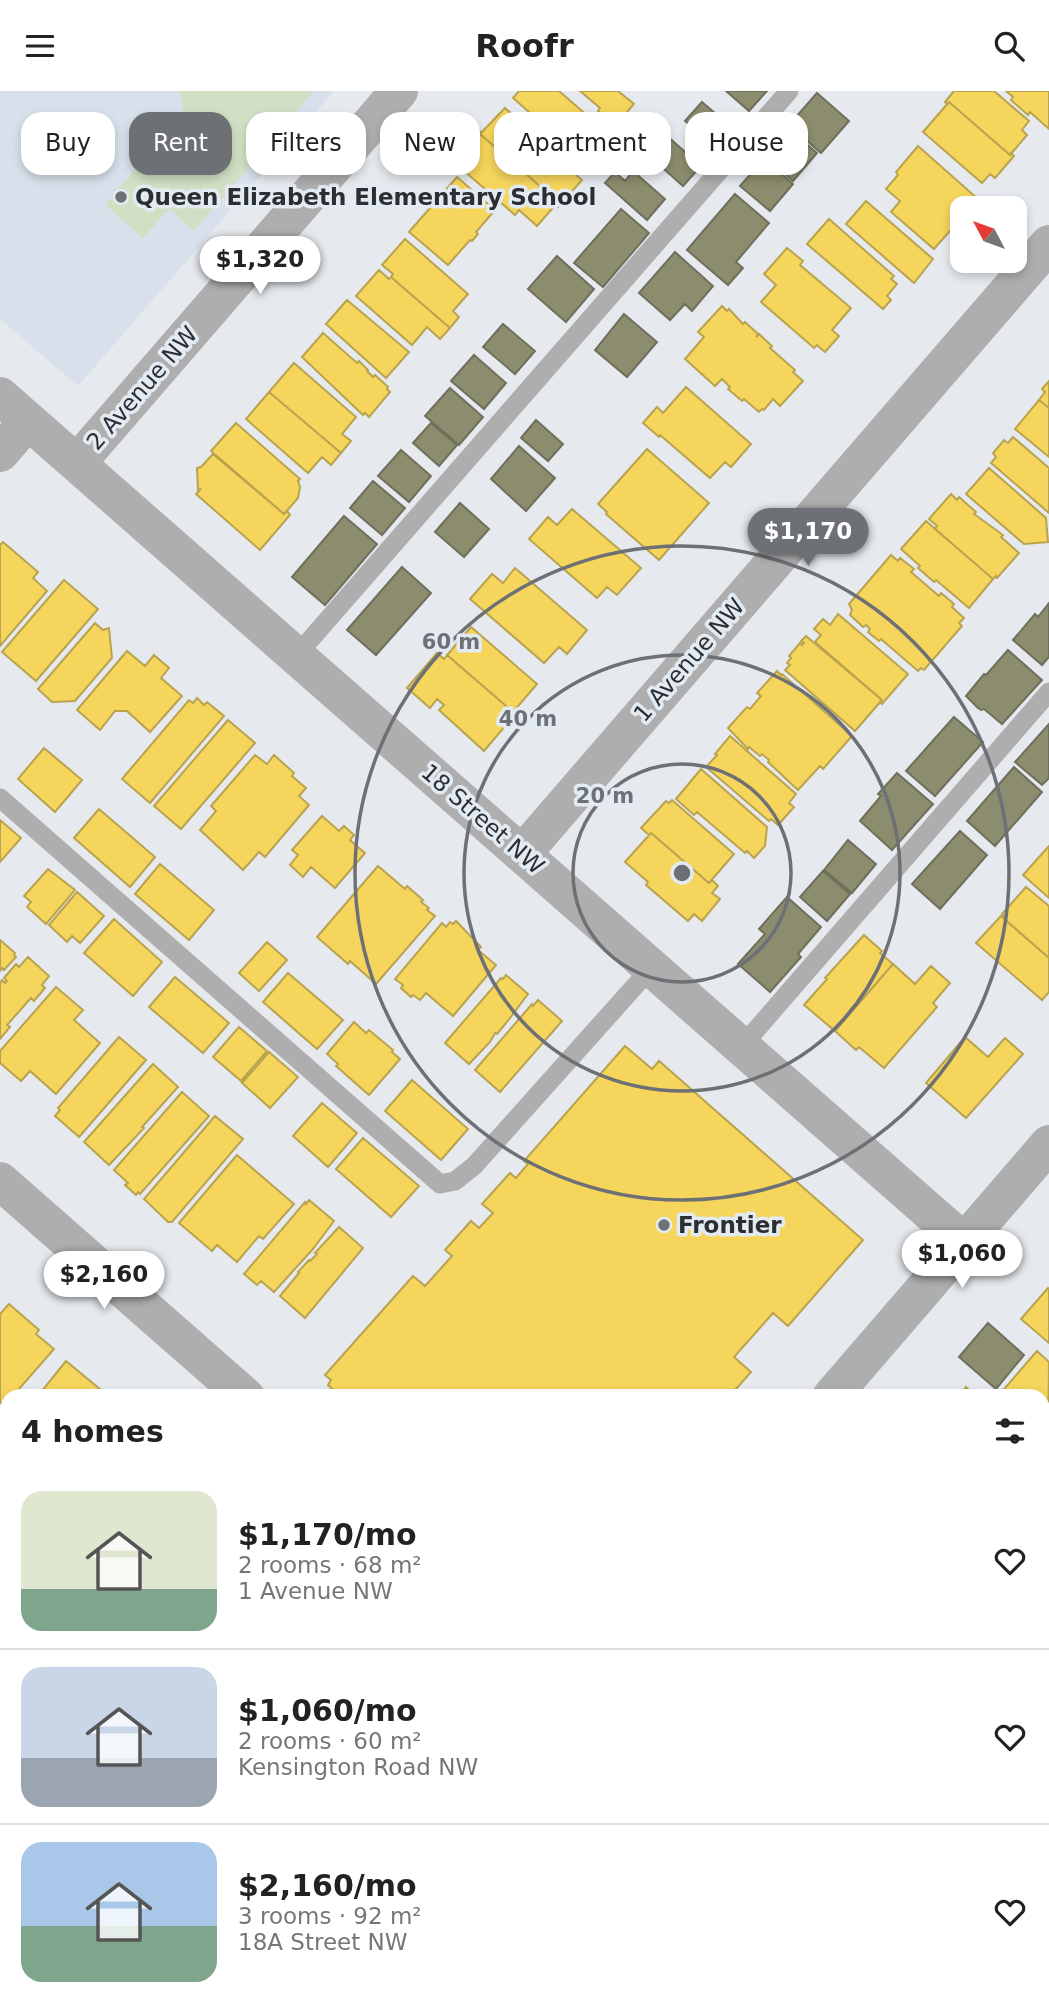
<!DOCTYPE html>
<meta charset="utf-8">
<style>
:root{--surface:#fff;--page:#f6f6f6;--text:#222;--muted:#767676;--line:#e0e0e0;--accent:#6d7074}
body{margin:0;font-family:"DejaVu Sans",sans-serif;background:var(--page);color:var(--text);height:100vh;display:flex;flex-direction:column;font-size:26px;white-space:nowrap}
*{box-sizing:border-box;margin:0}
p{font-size:23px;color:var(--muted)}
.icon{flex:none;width:38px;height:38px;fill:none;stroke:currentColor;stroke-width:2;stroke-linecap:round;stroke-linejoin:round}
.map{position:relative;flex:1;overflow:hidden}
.panel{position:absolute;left:0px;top:1298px;width:1050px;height:625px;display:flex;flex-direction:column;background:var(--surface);border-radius:21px 21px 0 0;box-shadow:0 4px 10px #0003}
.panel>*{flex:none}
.hud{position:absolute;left:21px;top:21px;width:1008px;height:63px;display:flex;gap:14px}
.needle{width:46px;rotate:311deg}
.fabs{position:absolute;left:950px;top:105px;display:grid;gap:14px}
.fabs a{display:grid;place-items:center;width:77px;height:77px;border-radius:14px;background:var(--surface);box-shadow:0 4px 10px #0003;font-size:35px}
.price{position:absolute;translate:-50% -60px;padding:0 16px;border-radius:24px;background:#fff;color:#222;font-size:23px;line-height:46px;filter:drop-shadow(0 2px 4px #0008)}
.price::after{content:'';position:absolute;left:50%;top:42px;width:21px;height:16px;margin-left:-10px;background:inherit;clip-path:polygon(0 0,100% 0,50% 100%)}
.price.selected{background:var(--accent);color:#fff}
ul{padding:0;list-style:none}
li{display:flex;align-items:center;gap:21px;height:175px;padding:0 21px}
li+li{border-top:2px solid var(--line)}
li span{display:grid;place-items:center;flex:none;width:196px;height:140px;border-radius:21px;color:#555}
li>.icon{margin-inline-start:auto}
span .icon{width:84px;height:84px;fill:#fffc;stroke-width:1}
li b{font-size:30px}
h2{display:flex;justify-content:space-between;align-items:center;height:84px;padding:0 21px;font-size:30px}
.chip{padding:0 24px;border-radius:21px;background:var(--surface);box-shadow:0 4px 10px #0003;font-size:24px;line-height:63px}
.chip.selected{background:var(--accent);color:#fff}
header{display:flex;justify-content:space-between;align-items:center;height:91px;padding:0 21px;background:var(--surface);font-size:32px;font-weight:600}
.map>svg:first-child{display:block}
</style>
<header><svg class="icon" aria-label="menu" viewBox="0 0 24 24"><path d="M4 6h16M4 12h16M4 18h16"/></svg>Roofr<svg class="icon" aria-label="search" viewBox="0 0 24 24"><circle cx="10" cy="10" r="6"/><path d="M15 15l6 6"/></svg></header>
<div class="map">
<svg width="1049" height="1923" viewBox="0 0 1049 1923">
<rect width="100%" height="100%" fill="#e6eaee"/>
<path fill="#d8e0eb" d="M0 0H334L78 295 0 228Z
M106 1916H227L221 1923H114Z"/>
<path fill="#d1e0c4" d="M176 0H314L194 140 169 118 143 147 105 114 183 22 182 5Z"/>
<path fill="#f6d55c" stroke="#b9a34f" stroke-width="2" d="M519 0H559L604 39 580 66 513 7Z
M580 0H618L634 13 615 35 598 20 600 17Z
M954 0H994L1029 30 1022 39 1027 44 1010 64 949 11 947 13 945 11Z
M1006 0H1049V38L1030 21 1028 24 1011 9 1013 6Z
M949 11 1010 64 1011 62 1014 65 995 87 990 83 982 92 923 41Z
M505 17 566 71 564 73 582 89 558 116 556 114 558 111 480 43Z
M479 39 481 42 480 43 558 111 537 135 519 119 515 124 456 73 467 61 463 58Z
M918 55 978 108 970 117H962V126L934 158 891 121 900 110 886 98 898 84 896 81Z
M457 86 495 119 476 141 478 143 472 150 470 149 448 174 409 141Z
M866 110 933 168 914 192 846 133Z
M829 128 894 185 891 188 897 193 887 205 891 209 883 218 807 153Z
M405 148 468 203 453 220 459 226 450 237 391 186 393 183 382 174Z
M787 157 803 170 800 174 851 217 832 239 839 245 825 261 817 254 814 257 761 211 776 194 764 183Z
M379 179 389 188 391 186 450 237 440 248 427 236 412 254 356 205Z
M347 209 409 261 386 287 326 233Z
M722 215 727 220 729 218 743 233 745 231 758 243 756 246 759 243 772 255 770 257 795 279 793 281 803 290 780 315 773 308 764 319 762 318 759 321 744 308 742 310 728 298 730 296 722 288 715 295 685 268 704 246 698 241Z
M323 242 357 272 359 270 368 279 367 280 373 286 375 284 388 296 387 298 390 301 369 326 365 322 363 324 302 266Z
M294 272 356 326 342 343 351 350 341 362 269 301Z
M1049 290V317L1039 309 1045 301 1042 298Z
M686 296 751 353 731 376 725 371 710 387 660 344 659 346 643 332 657 316 663 322Z
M269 301 341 362 331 374 322 366 308 382 246 328Z
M1039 309 1049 317V366L1015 338Z
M236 332 300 388 298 390 300 396 298 407 284 423 211 360Z
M1013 346 1049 377V422L991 372 996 366 993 362 1004 349 1008 352Z
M647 358 709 412 659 469 606 423 607 421 598 413Z
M213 363 284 423 287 420 290 424 260 459 196 403 201 398 198 399 197 377 201 376Z
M989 377 1046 427 1048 451 1024 453 966 403Z
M951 403 957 409 959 406 976 421 974 423 1003 444 1001 446 1019 462 997 487 996 485 993 488 935 438 937 435 929 428Z
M572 418 641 477 617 504 607 496 597 507 529 448 548 426 557 434Z
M926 430 993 488 969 517 936 489 934 491 918 477 920 475 901 458Z
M3 451 38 481 33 487 47 500 0 555V454Z
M891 464 898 470 900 467 914 478 911 481 939 505 941 502 954 513 952 516 964 527 959 532 962 535 924 579 921 577 918 580 881 548 879 550 868 541 870 538 866 534 863 536 850 524 852 519 849 513Z
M515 477 587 539 567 563 559 556 544 572 470 508 492 483 503 492Z
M64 489 98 518 36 590 2 561Z
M838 523 908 583 882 613 880 611 882 609 815 551 821 544 814 538 823 528 830 534Z
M95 532 103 539 109 537 112 567 75 610 52 611 38 598Z
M471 536 537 593 513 621 447 564Z
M806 545 882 609 855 640 785 579 790 574 787 572 791 567 789 565 800 552 802 554 804 552 801 550Z
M127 560 145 575 154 564 169 577 161 587 182 605 150 641 127 620H115L100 639 77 619Z
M437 562 444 568 447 564 513 621 509 625 512 627 484 660 439 619 444 614 437 608 430 617 407 597Z
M777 580 781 584 782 583 852 645 823 678 820 675 798 699 768 671 769 669 762 663 760 665 749 656 748 658 728 637 747 616 750 618 761 605 757 602Z
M197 607 204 614 207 611 224 625 150 712 122 688 189 609 193 612Z
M228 629 255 652 181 738 154 715Z
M730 645 796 703 789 712 794 716 778 734 771 728 769 730 706 676 717 664 715 663Z
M44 657 82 689 55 721 18 688Z
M255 664 267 673 274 664 294 682 292 685 306 697 299 705 309 714 265 766 259 761 243 779 200 739 216 720 211 715Z
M701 678 767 736 765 755 754 767 747 760 745 762 697 721 694 724 676 708Z
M672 709 734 763 709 792 651 742 649 744 641 737 666 710 669 712Z
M99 718 155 766 130 796 74 747Z
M322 725 339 740 344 735 354 744 350 749 365 762 335 797 311 776 303 786 290 774 298 764 292 759Z
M0 729 21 747 0 771Z
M651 742 709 792 712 789 718 795 712 802 720 808 702 830 694 823 688 830 646 794 648 791 625 771Z
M1049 755V807L1023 784Z
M160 773 214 819 189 849 135 803Z
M378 775 405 798 407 795 423 809 421 811 429 817 427 819 435 825 376 893 350 870 348 873 317 846Z
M48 778 75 799 46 833 27 816 31 811 24 805Z
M1026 796 1049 815V867L1003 827 1005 826 1002 823Z
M77 801 104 825 80 852 72 845 67 851 49 834Z
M1001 825 1049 867V901L1042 909 976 852Z
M114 828 162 871 133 905 84 862Z
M456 830 481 856 478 859 496 874 453 925 426 902 420 909 413 904 411 906 401 897 403 894 395 888 442 832 446 836 450 831 453 833Z
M864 844 882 860 880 862 893 873 835 940 804 914 827 888 825 887Z
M0 849 15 862 14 864 16 866 4 879 2 877 0 880Z
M267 851 287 869 259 900 239 882Z
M28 866 49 885 42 894 45 897 34 910 31 907 7 934 10 936 0 948V892L2 889 5 892 7 890 4 887 16 873 19 876Z
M893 873 915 893 931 875 950 892 933 912 937 916 884 977 859 956 856 959 835 940Z
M288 882 343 929 317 958 263 911Z
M506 884 528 903 507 931 497 943 495 942 490 951 469 973 445 952 501 887 503 888Z
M175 886 229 932 203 962 149 916Z
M56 896 83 919 74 929 100 952 56 1003 30 980 21 990 0 972V960Z
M538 909 562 930 500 1001 475 979 532 913 533 915Z
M354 931 366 942 369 939 393 959 392 961 400 968 369 1004 336 975 338 973 327 963Z
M239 936 267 960 241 990 213 966Z
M119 946 146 969 79 1046 55 1025 60 1019 58 1017Z
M965 946 988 966 1005 947 1023 963 966 1027 926 992Z
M625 955 652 978 659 970 863 1149 788 1235 773 1222 734 1266 751 1281 729 1306H341L328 1294 331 1289 325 1284 413 1185 425 1195 452 1165 445 1159 471 1130 479 1137 493 1122 482 1113 510 1082 516 1087 528 1073 524 1070Z
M269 961 298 986 270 1017 242 992Z
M153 973 178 996 142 1036 144 1037 109 1074 84 1051Z
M412 989 468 1038 441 1069 385 1020Z
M182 1001 209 1025 140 1103 138 1101 136 1104 125 1094 128 1092 114 1079Z
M322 1012 357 1042 328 1076 293 1045Z
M215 1025 243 1048 172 1131H168L144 1108Z
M363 1047 419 1095 391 1126 336 1078Z
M237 1064 294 1113 263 1148 259 1145 237 1171 217 1154 212 1160 179 1132Z
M309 1109 334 1130 312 1159 274 1201 261 1190 257 1194 244 1183 305 1111 306 1113Z
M339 1136 363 1157 305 1227 280 1205 299 1182 298 1181 309 1169 310 1170 317 1163 315 1162Z
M1048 1197 1049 1198V1252L1021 1228Z
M9 1213 39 1239 36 1243 54 1258 12 1306H7V1312L4 1315 0 1311V1223Z
M1037 1260 1049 1271 1048 1349 1043 1345V1306L998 1305Z
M66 1270 107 1304 106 1306H37Z
M966 1296 976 1306H958Z
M0 1515 7 1521V1532L0 1540Z
M7 1631V1669L0 1663V1639Z
M1043 1646 1049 1651V1716L1043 1711Z
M7 1715V1771L0 1766 3 1762 0 1759V1723Z
M1049 1781V1833L1043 1828V1788Z
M1045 1908 1049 1911V1923H1031L1037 1916H1043Z
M373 1916H399L401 1918 396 1923H381Z
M489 1916H493L501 1923H483Z
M524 1916H559L556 1920 551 1916 545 1923H532Z
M816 1916H876L879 1919 875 1923H824Z
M924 1916H975L969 1923H918Z"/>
<path fill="#8c8c6e" stroke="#6f705c" stroke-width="2" d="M726 0H767L749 20Z
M817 2 849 30 821 62 789 34Z
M702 11 729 34 713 53 685 30Z
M788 37 817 62 793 90 764 64Z
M666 44 701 75 683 95 648 64Z
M764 68 793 93 770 120 740 95Z
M633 80 665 108 647 129 605 92 615 81 625 90Z
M735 103 769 132 736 171 743 177 728 194 687 159Z
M621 118 649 142 603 196 574 172Z
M675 161 713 195 692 220 685 213 670 229 639 202Z
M557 165 594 198 566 231 528 198Z
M624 223 657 251 627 286 595 259Z
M503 233 535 260 515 283 483 256Z
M474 264 506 292 484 318 451 290Z
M450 297 483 326 459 354 425 325Z
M536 329 563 353 548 370 521 347Z
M431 332 457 354 439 375 413 352Z
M519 355 555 387 526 420 491 388Z
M401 359 431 385 409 411 378 385Z
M373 390 405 417 382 444 350 417Z
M460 412 489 438 464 466 435 441Z
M344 425 377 453 325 514 292 486Z
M402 476 431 502 376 564 347 539Z
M1049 512V566L1042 574 1013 549 1035 523 1038 526Z
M1008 559 1042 589 1002 633 984 618 981 619 978 617 966 605 984 583 986 584Z
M954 626 983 651 935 705 906 680Z
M1049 633V687L1042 694 1015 671Z
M1014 676 1042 701 995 755 967 730Z
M897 682 933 713 892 759 860 730 881 705 878 703Z
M960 740 987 764 940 818 912 793Z
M848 749 876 773 852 802 824 779Z
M823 780 850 803 827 830 800 806Z
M787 806 821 836 798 863 801 866 770 901 738 873 765 843 759 838Z
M988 1232 1024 1264 996 1298 959 1266Z"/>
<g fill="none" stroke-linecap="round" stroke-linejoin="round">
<path stroke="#afaeae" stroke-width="19" d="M296 565 789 0
M0 707 440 1093 455 1090 474 1075 652 876
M742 955 1049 601
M0 1477 7 1483
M1043 1880 1049 1873
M1006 1923 1012 1916"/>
<path stroke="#afaeae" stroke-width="38" d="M0 305 964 1151
M0 362 28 330
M77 372 399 0
M522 763 1049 153
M0 1090 246 1306
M1043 1495 1049 1488
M1043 1540 1049 1545
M671 1923 677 1916"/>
<path stroke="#adaeae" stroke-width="38" d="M831 1306 1049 1053
M0 1883 7 1889
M39 1916 47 1923
M294 1923 300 1916"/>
</g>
<g fill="none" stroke="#6d7074" stroke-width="3.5">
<circle cx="682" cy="782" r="109"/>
<circle cx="682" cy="782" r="218"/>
<circle cx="682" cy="782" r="327"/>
</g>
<g fill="#6d7074" stroke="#e2eaf2" stroke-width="2.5">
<circle cx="121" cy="106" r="7"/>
<circle cx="664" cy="1134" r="7"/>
</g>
<g text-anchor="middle" stroke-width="7" stroke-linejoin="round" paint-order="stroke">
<g font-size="23" font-weight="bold" fill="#2c2e32" stroke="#e2eaf2" text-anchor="start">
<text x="135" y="114">Queen Elizabeth Elementary School</text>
<text x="678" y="1142">Frontier</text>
</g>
<g font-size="23" fill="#2c2e32" stroke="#e2eaf2">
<text transform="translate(142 297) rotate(-49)" y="8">2 Avenue NW</text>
<text transform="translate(689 569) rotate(-49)" y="8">1 Avenue NW</text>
<text transform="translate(483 728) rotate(41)" y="8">18 Street NW</text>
</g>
</g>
<circle cx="682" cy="782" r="10" fill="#6d7074" stroke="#e2eaf2" stroke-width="3.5"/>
<g font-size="21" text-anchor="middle" font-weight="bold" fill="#6d7074" stroke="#e2eaf2" stroke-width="7" stroke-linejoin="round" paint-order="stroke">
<text x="451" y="558">60 m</text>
<text x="528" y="635">40 m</text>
<text x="605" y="712">20 m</text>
</g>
</svg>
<div class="fabs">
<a><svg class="needle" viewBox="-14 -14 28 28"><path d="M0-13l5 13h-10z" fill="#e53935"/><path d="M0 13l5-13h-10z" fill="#767676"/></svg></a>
</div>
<b class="price" style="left:260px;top:205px">$1,320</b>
<b class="price selected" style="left:808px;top:477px">$1,170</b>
<b class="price" style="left:962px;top:1199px">$1,060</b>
<b class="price" style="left:104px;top:1220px">$2,160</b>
<div class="hud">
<a class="chip">Buy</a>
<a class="chip selected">Rent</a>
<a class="chip">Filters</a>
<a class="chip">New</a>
<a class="chip">Apartment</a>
<a class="chip">House</a>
</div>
<section class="panel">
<h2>4 homes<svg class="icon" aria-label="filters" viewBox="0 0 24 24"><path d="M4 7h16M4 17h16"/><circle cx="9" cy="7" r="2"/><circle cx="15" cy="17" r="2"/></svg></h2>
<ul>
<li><span style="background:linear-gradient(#dfe7d0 70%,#7fa58c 0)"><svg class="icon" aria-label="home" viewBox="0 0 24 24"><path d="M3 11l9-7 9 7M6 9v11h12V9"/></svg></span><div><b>$1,170/mo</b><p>2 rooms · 68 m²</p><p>1 Avenue NW</p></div><svg class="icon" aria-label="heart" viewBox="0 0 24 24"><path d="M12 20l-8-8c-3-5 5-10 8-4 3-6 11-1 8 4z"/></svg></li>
<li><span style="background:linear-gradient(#c9d6e8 65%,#9aa5b1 0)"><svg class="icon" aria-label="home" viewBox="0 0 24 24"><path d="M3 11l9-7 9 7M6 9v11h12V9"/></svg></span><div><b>$1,060/mo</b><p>2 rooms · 60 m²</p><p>Kensington Road NW</p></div><svg class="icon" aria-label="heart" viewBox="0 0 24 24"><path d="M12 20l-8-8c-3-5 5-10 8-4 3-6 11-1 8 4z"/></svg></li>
<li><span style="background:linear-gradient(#a9c7e8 60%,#7fa58c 0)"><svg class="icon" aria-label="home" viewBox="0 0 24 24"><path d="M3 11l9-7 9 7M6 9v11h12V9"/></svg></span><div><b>$2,160/mo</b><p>3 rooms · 92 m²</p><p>18A Street NW</p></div><svg class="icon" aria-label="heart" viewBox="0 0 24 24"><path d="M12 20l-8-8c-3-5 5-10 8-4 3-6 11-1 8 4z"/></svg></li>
</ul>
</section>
</div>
